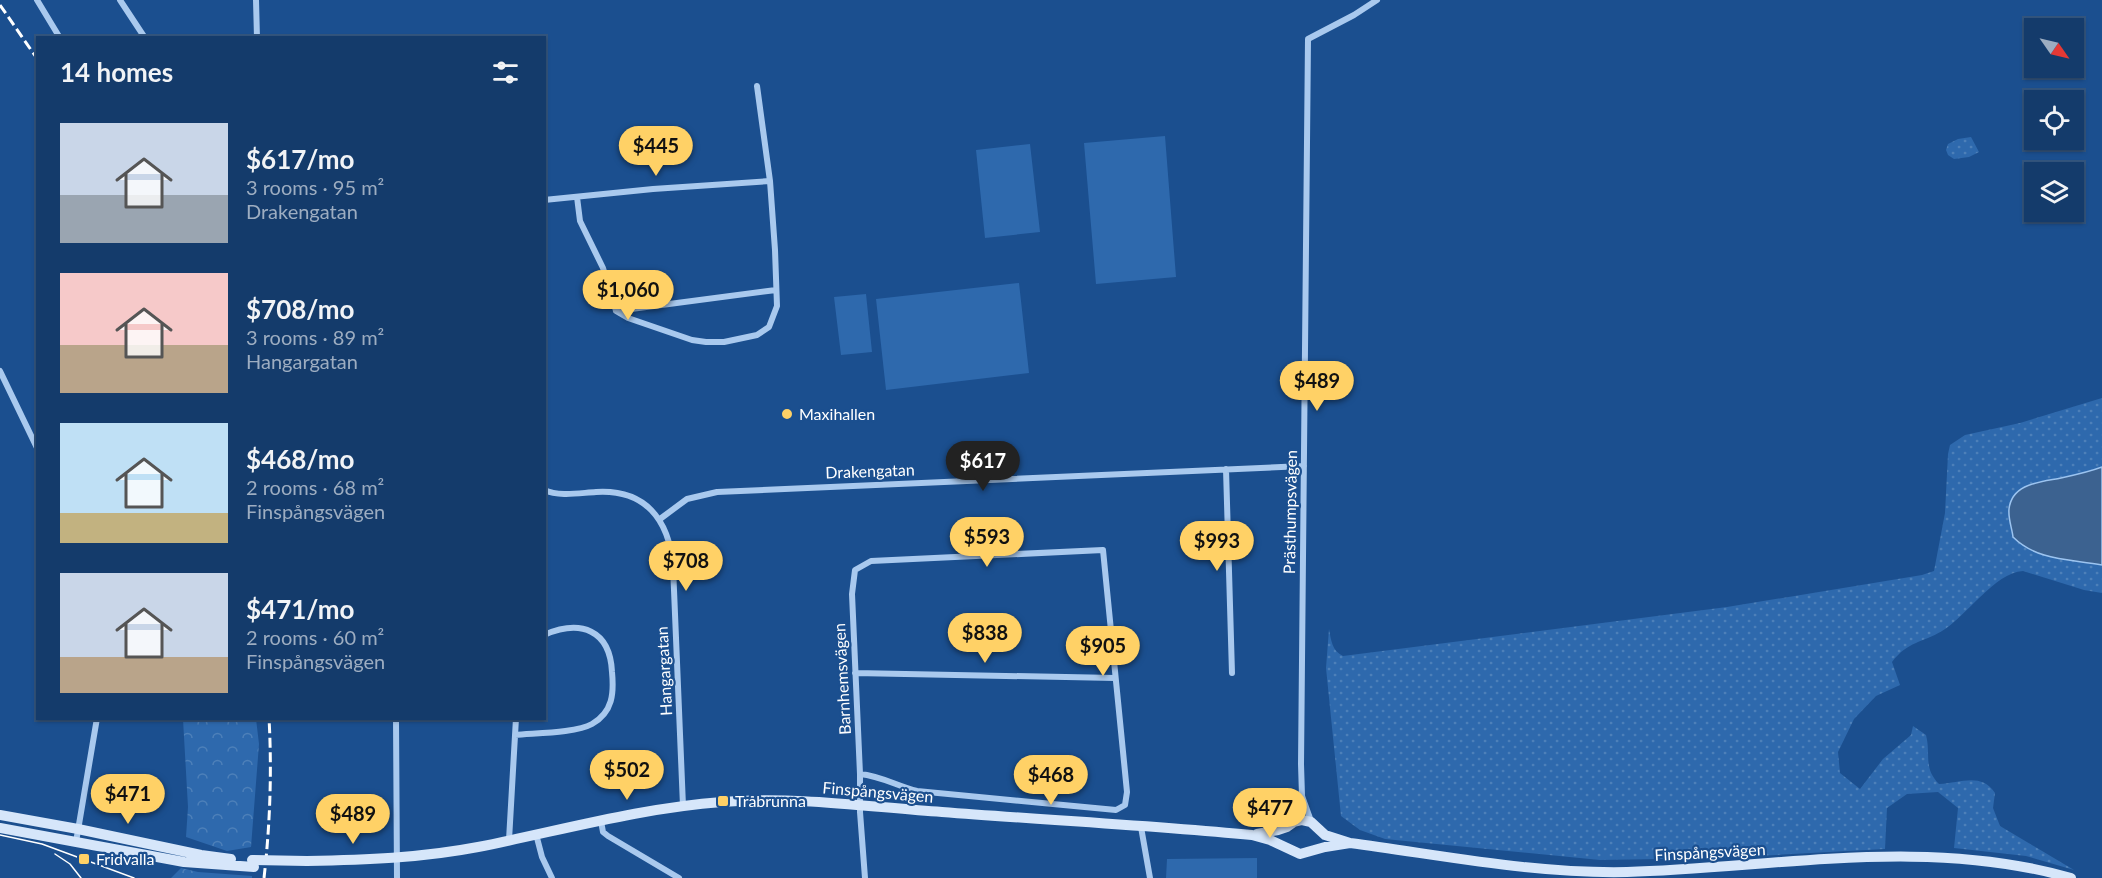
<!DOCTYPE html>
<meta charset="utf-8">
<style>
:root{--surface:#143b6b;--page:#214673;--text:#f1f3f6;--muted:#9dadc1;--line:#33557e;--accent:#ffd166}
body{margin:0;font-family:Lato,sans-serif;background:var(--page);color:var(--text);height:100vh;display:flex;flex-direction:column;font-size:22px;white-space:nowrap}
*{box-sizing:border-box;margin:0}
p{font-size:20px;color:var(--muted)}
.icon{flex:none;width:33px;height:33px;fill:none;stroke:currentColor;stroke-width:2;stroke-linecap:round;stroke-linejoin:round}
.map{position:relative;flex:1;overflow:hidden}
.drawer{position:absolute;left:36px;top:36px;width:510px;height:684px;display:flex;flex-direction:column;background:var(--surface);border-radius:0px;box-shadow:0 2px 4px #0004,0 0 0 2px var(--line)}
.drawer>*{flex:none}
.needle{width:39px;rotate:124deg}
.tools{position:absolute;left:2024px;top:18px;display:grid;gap:12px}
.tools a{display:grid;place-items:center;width:60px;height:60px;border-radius:0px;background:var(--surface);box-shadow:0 2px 4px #0004,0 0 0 2px var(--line);font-size:30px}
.price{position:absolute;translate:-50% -51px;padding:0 14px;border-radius:21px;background:var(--accent);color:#111;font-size:20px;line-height:39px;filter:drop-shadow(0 2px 3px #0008)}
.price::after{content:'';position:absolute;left:50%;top:36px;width:18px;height:14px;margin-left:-9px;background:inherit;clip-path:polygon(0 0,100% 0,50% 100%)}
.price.selected{background:#222;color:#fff}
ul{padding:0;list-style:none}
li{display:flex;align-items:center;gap:18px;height:150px;padding:0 24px}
li span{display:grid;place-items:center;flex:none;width:168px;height:120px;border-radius:0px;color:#555}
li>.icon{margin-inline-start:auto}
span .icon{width:72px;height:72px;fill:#fffc;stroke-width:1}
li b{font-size:26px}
h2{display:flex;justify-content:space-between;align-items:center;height:72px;padding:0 24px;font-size:26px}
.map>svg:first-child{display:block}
</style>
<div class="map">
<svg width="2102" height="878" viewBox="0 0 2102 878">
<defs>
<pattern id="grass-dots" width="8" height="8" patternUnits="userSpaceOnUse" patternTransform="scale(1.5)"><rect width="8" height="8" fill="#2e69ad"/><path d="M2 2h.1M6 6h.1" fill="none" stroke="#4d80b9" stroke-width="1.8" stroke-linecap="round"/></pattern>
<pattern id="forest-crowns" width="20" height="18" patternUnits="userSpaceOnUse" patternTransform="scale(1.5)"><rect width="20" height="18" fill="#2e69ad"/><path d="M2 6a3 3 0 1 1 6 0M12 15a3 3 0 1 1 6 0" fill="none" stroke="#4d80b9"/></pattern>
</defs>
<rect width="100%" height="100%" fill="#1b4f8f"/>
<path fill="url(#grass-dots)" d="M1971 137 1979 152 1969 157 1954 159 1948 155 1946 150 1948 144 1958 139Z
M2102 398V467L2086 473 2037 482 2009 517 2013 537 2039 554 2102 565V593L2084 590 2023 571C1994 573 1967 616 1942 631 1922 643 1908 641 1892 662L1900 685 1876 696 1854 719 1838 752 1840 773 1860 789 1883 759 1911 735 1913 726 1926 735C1931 755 1923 768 1939 784 1961 783 1981 772 1995 793L1993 808 2000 826 2074 870 2026 856 1954 848 1958 808 1938 792 1907 794 1887 808 1885 849 1721 858 1600 860 1385 839 1360 830 1341 816 1326 668 1329 629C1331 640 1332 651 1343 656L1727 607 1922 575 1934 571 1945 513 1948 454 1950 445 1965 435 2020 423Z"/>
<path fill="url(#forest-crowns)" d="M183 719H256L259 744 251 847 227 851 186 837 188 807Z
M181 868 198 872 252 876V878H171Z"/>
<path fill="#2e69ad" d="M1165 136 1176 277 1096 284 1084 143Z
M1030 144 1040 232 985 238 976 150Z
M1019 283 1029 373 886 390 876 299Z
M866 294 872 352 841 355 834 297Z
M1257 858V878H1166L1167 859Z"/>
<path fill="#3c6290" stroke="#9cc4f0" stroke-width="1.5" d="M2102 467V565C2071 559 2037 561 2013 537 2012 528 2008 519 2009 509 2012 483 2041 482 2061 478 2075 475 2089 472 2102 467Z"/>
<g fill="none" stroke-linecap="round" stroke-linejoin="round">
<path stroke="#a9c9ee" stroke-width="6" d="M37 0 60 38
M120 0 145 38
M256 0 257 38
M577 197 580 221 603 268 616 311 776 290
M544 200 653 189 770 181
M616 311 628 318 692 340 706 342H724L757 335 769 327 777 306 775 250 770 181 757 86
M0 371 38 450
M1226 469 1232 673
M544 490C560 497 579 493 596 492 645 489 669 519 673 566L683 806
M660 519 687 499 717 492 1304 466
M855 673 1115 678
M396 718 397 878
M515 735C534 733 576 733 592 724 613 712 614 693 612 672 610 630 581 619 544 635
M860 774C881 776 897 786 917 791L1116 810 1125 805 1127 792 1103 550 871 561 855 570 852 594 860 774V812L865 878
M601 821 603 832 608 836 679 878
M1311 821 1302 796 1301 764 1308 39 1354 15 1377 0
M1294 822 1302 797
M1141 827 1150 878
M536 834 542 857 552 878
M509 840 516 718
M76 842 97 718"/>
<path stroke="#d6e6fa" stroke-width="10" d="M0 815 78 829 201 855 231 859
M0 828 184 862 254 867
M1257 834 1278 830 1287 827 1294 822 1302 820 1311 822 1325 835 1350 843C1442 855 1534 874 1627 872 1774 868 1926 836 2071 878
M307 861C364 860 421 858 478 847 559 831 640 808 722 802 796 796 869 807 942 812 1045 820 1149 825 1252 835L1270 840 1300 854 1325 847 1350 843"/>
<path stroke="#fff" stroke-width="1.5" d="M0 835 42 844 134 878
M55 854 70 864 81 878"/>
<path stroke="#fff" stroke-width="3" stroke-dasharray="10 4.5" stroke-linecap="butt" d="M0 5 38 60
M264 878C270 825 272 772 269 718"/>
<path stroke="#d6e6fa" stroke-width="10" d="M252 860 307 861"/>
</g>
<g fill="#ffd166" stroke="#1b4f8f" stroke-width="2">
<circle cx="787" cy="414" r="6"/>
<rect x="717" y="795" width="12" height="12" rx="3"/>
<rect x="78" y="853" width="12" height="12" rx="3"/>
</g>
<g text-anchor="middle" stroke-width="4.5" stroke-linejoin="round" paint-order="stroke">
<g font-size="16" fill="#fff" stroke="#1b4f8f" text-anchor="start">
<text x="799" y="420">Maxihallen</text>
<text x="735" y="807">Tråbrunna</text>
<text x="96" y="865">Fridvalla</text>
</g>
<g font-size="16" fill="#fff" stroke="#1b4f8f">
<text transform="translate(870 471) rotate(-2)" y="6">Drakengatan</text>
<text transform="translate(1290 512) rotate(-89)" y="6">Prästhumpsvägen</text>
<text transform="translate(664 671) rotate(-93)" y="6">Hangargatan</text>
<text transform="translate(842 679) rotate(-93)" y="6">Barnhemsvägen</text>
<text transform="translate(878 792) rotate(5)" y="6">Finspångsvägen</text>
<text transform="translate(1710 852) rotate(-3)" y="6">Finspångsvägen</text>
</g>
</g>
</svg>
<div class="tools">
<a><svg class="needle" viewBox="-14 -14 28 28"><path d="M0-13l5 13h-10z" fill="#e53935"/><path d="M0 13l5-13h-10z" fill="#9dadc1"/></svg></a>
<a><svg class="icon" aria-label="locate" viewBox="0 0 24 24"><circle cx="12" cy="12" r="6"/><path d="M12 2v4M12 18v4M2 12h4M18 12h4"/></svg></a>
<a><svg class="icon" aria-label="layers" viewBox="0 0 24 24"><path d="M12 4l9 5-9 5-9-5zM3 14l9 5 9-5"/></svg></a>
</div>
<b class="price" style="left:656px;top:177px">$445</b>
<b class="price" style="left:628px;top:321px">$1,060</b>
<b class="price" style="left:1317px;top:412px">$489</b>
<b class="price selected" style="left:983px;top:492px">$617</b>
<b class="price" style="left:987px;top:568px">$593</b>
<b class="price" style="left:1217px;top:572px">$993</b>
<b class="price" style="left:686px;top:592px">$708</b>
<b class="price" style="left:985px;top:664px">$838</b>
<b class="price" style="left:1103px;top:677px">$905</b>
<b class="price" style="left:627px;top:801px">$502</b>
<b class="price" style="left:1051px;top:806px">$468</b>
<b class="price" style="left:128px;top:825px">$471</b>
<b class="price" style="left:1270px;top:839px">$477</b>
<b class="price" style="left:353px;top:845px">$489</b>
<section class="drawer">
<h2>14 homes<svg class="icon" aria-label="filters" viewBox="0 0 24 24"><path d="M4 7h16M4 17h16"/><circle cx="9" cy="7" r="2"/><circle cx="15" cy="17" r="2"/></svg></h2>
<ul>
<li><span style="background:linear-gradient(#c9d6e8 60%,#9aa5b1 0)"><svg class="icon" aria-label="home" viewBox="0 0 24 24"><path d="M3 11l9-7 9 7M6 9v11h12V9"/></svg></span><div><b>$617/mo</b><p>3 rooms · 95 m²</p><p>Drakengatan</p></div></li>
<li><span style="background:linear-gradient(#f6c9c9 60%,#b9a48a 0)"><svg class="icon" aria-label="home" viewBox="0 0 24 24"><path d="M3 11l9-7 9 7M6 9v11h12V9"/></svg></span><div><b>$708/mo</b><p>3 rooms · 89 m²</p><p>Hangargatan</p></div></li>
<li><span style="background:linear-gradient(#bfe0f5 75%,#c2b280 0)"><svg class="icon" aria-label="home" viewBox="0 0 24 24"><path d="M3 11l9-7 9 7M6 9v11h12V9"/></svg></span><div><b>$468/mo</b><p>2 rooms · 68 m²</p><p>Finspångsvägen</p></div></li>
<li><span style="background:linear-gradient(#c9d6e8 70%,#b9a48a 0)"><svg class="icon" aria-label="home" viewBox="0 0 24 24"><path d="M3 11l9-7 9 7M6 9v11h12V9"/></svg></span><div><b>$471/mo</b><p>2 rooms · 60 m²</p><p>Finspångsvägen</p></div></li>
</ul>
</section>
</div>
